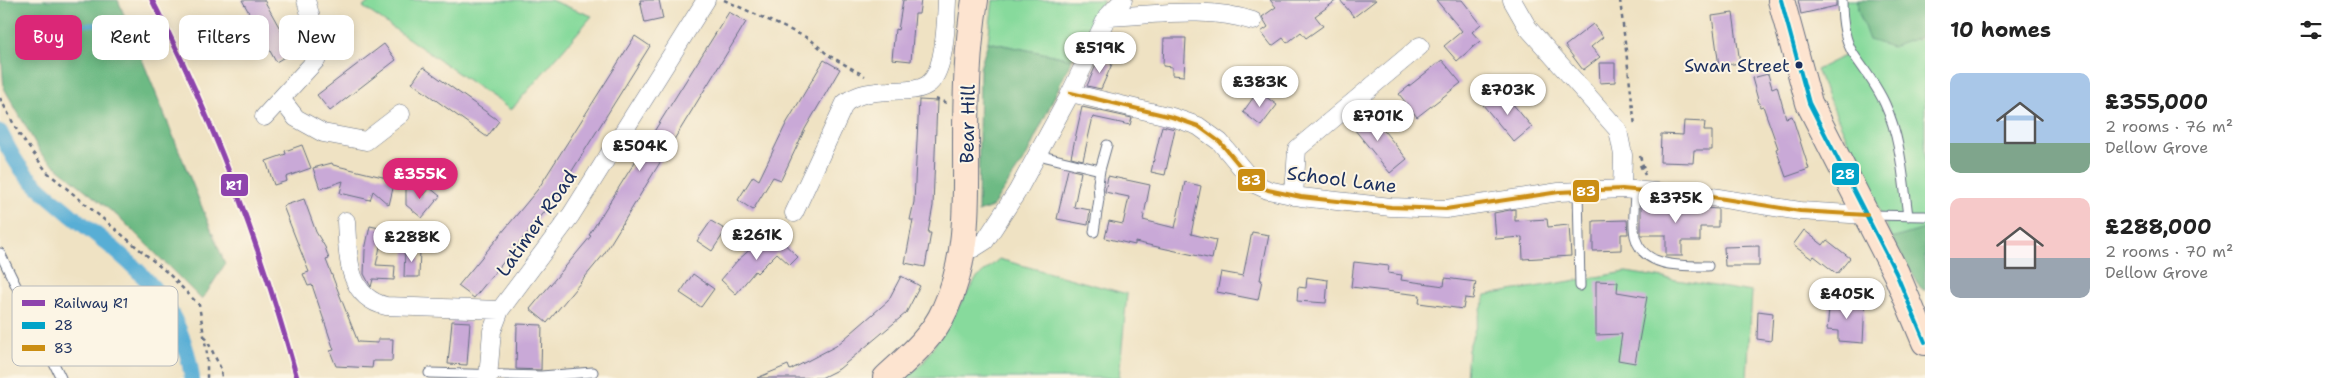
<!DOCTYPE html>
<meta charset="utf-8">
<style>
:root{--surface:#fff;--page:#f2f2f2;--text:#222;--muted:#767676;--accent:#db2777}
body{margin:0;font-family:"Shantell Sans",sans-serif;background:var(--page);color:var(--text);height:100vh;display:flex;flex-direction:column;font-size:19px;white-space:nowrap}
*{box-sizing:border-box;margin:0}
p{font-size:16px;color:var(--muted)}
.icon{flex:none;width:28px;height:28px;fill:none;stroke:currentColor;stroke-width:2;stroke-linecap:round;stroke-linejoin:round}
.map{position:relative;flex:1;overflow:hidden}
.panel{display:flex;flex-direction:column;background:var(--surface);width:425px}
.panel>*{flex:none}
.guide{position:absolute;left:15px;top:15px;width:475px;height:45px;display:flex;gap:10px}
.price{position:absolute;translate:-50% -42px;padding:0 11px;border-radius:18px;background:#fff;color:#222;font-size:16px;line-height:32px;filter:drop-shadow(0 1px 2px #0008)}
.price::after{content:'';position:absolute;left:50%;top:30px;width:15px;height:11px;margin-left:-8px;background:inherit;clip-path:polygon(0 0,100% 0,50% 100%)}
.price.current{background:var(--accent);color:#fff}
ul{padding:0;list-style:none}
li{display:flex;align-items:center;gap:15px;height:125px;padding:0 25px}
li span{display:grid;place-items:center;flex:none;width:140px;height:100px;border-radius:10px;color:#555}
li>.icon{margin-inline-start:auto}
span .icon{width:60px;height:60px;fill:#fffc;stroke-width:1}
li b{font-size:21px}
h2{display:flex;justify-content:space-between;align-items:center;height:60px;padding:0 25px;font-size:21px}
.tag{padding:0 18px;border-radius:10px;background:var(--surface);box-shadow:0 2px 12px #0003;font-size:18px;line-height:45px}
.tag.current{background:var(--accent);color:#fff}
main{display:flex;flex:1;min-height:0}
.map>svg:first-child{display:block}
</style>
<main>
<div class="map">
<svg width="1925" height="378" viewBox="0 0 1925 378">
<rect width="100%" height="100%" fill="#fcf5e5"/>
<filter id="ink" filterUnits="userSpaceOnUse"><feTurbulence type="fractalNoise" baseFrequency=".02" numOctaves="2"/><feDisplacementMap in="SourceGraphic" scale="10" xChannelSelector="R" yChannelSelector="G"/><feConvolveMatrix kernelMatrix="1 2 1 2 8 2 1 2 1" color-interpolation-filters="sRGB"/></filter>
<filter id="wash" filterUnits="userSpaceOnUse"><feTurbulence type="fractalNoise" baseFrequency=".0096" numOctaves="4" result="noise"/><feDisplacementMap in="SourceGraphic" scale="20" xChannelSelector="R" yChannelSelector="G"/><feGaussianBlur stdDeviation="1.12" result="paint"/><feColorMatrix in="noise" values="0 0 0 0 0 0 0 0 0 0 0 0 0 0 0 0 0 1.4 0 .05"/><feComposite in="paint" operator="in"/></filter>
<g filter="url(#wash)">
<rect width="100%" height="100%" fill="#efe2c3"/>
<path fill="#87da9c" stroke="#51847d" d="M372 0H550L592 16 511 110 363 7Z
M993 0H1104L1072 59 988 42Z
M1840 0H1858V10L1917 40 1925 35V230L1892 239 1816 70 1848 54 1841 30Z
M999 259 1127 294 1119 378H906L923 363 976 279Z
M1626 272 1752 292 1747 378H1466L1468 350 1486 295Z"/>
<path fill="#6dba84" stroke="#447471" d="M0 0H118L225 264 202 300 121 219 42 155 4 88 0 41Z
M1858 0H1925V35L1892 47 1869 40 1858 10Z
M988 42 1072 59 1027 155 992 207 978 212 980 68Z
M1924 229 1925 230V291L1920 287 1892 239Z"/>
<g fill="none" stroke-linecap="round" stroke-linejoin="round">
<path stroke="#59aed5" stroke-width="4.5" d="M24 51 36 48 81 25 127 23C135 35 140 53 156 54"/>
<path stroke="#59aed5" stroke-width="16" d="M0 132C7 146 13 159 23 171 37 188 55 201 71 215 130 261 182 298 192 378"/>
</g>
<g id="blocks">
<path fill="#c9a9d7" d="M242 0H264L293 52 276 62Z
M640 0H659L663 19 645 23Z
M903 0H921L919 14H915L911 61 892 59 895 29 898 30Z
M1270 0H1337L1315 16 1323 26 1306 38 1301 32 1287 43 1283 38 1272 46 1261 32 1268 27 1262 17 1276 7Z
M1340 0H1376L1354 17Z
M1436 0H1462L1481 24 1472 32 1480 41 1457 61 1444 46 1462 31Z
M1798 0H1836V6L1801 14Z
M729 12 746 22 604 254 547 323 530 309 591 236 589 235Z
M1733 13 1740 63 1719 66 1712 16Z
M1593 24 1603 37 1591 47 1600 57 1583 70 1565 46Z
M635 36 650 46 620 94 552 203 474 298 458 286 538 189Z
M1164 38H1186L1184 76 1172 75V67L1163 66Z
M384 44 396 60 330 111 317 95Z
M1099 58 1112 64 1101 89 1087 86Z
M824 60 840 69 805 129 781 180 773 177 753 210 738 200 753 176 759 180 786 124Z
M1442 60 1461 83 1417 117 1399 94Z
M1599 63H1615V82L1600 83Z
M423 67 499 121 487 137 412 83Z
M1768 74 1772 88 1777 86 1786 118 1792 116 1809 169 1786 177 1776 149 1778 148 1763 106 1760 107 1752 78Z
M1501 90 1532 127 1514 142 1483 105Z
M1258 91 1277 105 1261 126 1243 112Z
M919 100 937 101 933 206 928 233H931L925 267 905 263 913 220H910L914 202Z
M1082 107 1132 118 1130 125 1093 117 1083 160 1071 157Z
M1367 110 1407 159 1390 173 1350 124Z
M1684 121 1705 122 1704 131H1712V150H1694L1693 163 1660 162 1661 134 1683 135Z
M1162 126 1175 129 1165 175 1151 172Z
M302 145 311 168 286 177 287 181 274 185 266 161 286 154 285 151Z
M332 163 333 165 395 180 389 205 373 191 370 200 340 193 343 181 320 189 313 168Z
M1068 169 1081 172 1074 207 1090 210 1088 225 1057 219Z
M1108 176 1150 185 1143 220 1175 228 1185 182 1201 186 1191 234 1216 240 1212 259 1135 242V245L1105 238 1109 221 1123 224 1129 197 1105 192Z
M406 181 424 195 430 188 440 196 422 218 406 205Z
M304 199 316 232 325 247 329 259 326 260 358 342 378 343V339H393L392 361H373L372 368 336 366 330 351 334 350 312 285 308 286 303 274 309 272 283 206Z
M1641 203 1718 209V227H1700V241H1682V256H1666V235H1641Z
M1515 209V221L1547 219 1548 227 1569 225 1571 256 1523 259 1522 237 1496 239 1494 213Z
M1627 220 1628 234H1621V250L1593 251V221Z
M711 221 726 230 712 251 697 241Z
M370 226 384 229 376 265 395 266 394 280 373 279 371 287 364 274 365 250Z
M1804 230 1823 245 1827 240 1850 258 1837 274 1814 256 1812 259 1793 245Z
M771 231 798 257 790 265 777 253 757 273 755 271 736 294 721 280 737 261Z
M1252 232 1269 235 1260 280H1262L1258 300 1217 292 1221 272 1243 276Z
M1759 246V266H1725L1724 247Z
M405 249H420L419 277H404Z
M1354 262 1389 266 1388 273 1402 275 1401 280 1444 286 1445 278 1476 282 1473 299 1465 298 1463 309 1419 303 1420 295 1351 287Z
M693 274 714 289 701 307 680 293Z
M901 276 920 286 906 313 839 369 821 378H757L788 365 790 370 836 346 888 301Z
M1307 277 1328 280 1326 303 1297 301 1298 287 1306 288Z
M1596 281 1618 282 1617 292 1647 297 1635 363 1618 360 1622 334 1596 335Z
M1830 299 1865 301 1863 343 1838 341V331L1827 330Z
M1758 311 1773 313 1771 341 1757 339Z
M452 321 470 322 467 365 448 364Z
M517 324 542 325 541 370 516 369Z"/>
</g>
</g>
<g filter="url(#ink)">
<use href="#blocks" fill-opacity="0" stroke="#656e81" stroke-width="1"/>
<g fill="none" stroke-linecap="round" stroke-linejoin="round">
<g stroke="#656e81" stroke-width="11">
<path id="lane" d="M1842 0C1842 18 1844 40 1854 55 1865 71 1877 86 1885 104 1901 139 1903 178 1908 216
M1038 155 1100 170 1107 145
M1578 190 1580 286
M1635 190C1635 205 1632 221 1635 236 1642 268 1682 266 1708 266
M1869 215 1925 216
M1094 232 1099 199 1098 183 1100 170
M0 253 61 378
M429 373 541 376 593 372"/>
</g>
<g stroke="#656e81" stroke-width="19">
<path id="street" d="M1512 0 1528 28 1618 130 1623 155 1622 189
M1107 17C1155 15 1207 6 1253 21
M1071 93 1172 117 1198 126 1220 142 1255 184 1268 190 1301 197 1391 207 1446 209 1559 192 1622 189 1712 197 1800 211 1867 215
M281 99 296 118 323 133 366 141 401 114
M264 117 317 59 319 47 306 0
M1294 196 1297 149 1420 46
M794 213 845 103C859 93 872 92 889 91 901 90 916 92 927 85 946 73 946 20 947 0
M346 221C348 254 346 297 386 306L500 310
M964 249 974 248 985 241 1017 192 1068 98 1107 17 1123 0
M488 378 492 331 500 310 571 215 706 0"/>
</g>
<g stroke="#656e81" stroke-width="28">
<path id="secondary" d="M1781 0 1809 103 1896 273 1925 342
M886 378C908 358 933 337 945 309 969 257 966 201 966 145 966 96 967 48 975 0"/>
</g>
<path stroke="#656e81" stroke-width="2.5" stroke-dasharray="4 4" stroke-linecap="butt" d="M724 0 810 39 828 55 865 76
M1620 0 1635 126
M0 98 19 134 47 172 169 274 199 305 207 354V378
M935 99 947 103
M1640 156 1645 172
M1640 165 1645 175
M205 336 221 369 222 378"/>
<use href="#lane" stroke="#fff" stroke-width="9"/>
<use href="#street" stroke="#fff" stroke-width="18"/>
<use href="#secondary" stroke="#fde4d0" stroke-width="26"/>
<g stroke="#fcf5e5" stroke-width="8">
<path id="bus-1" d="M1781 0 1809 103 1896 273 1925 342"/>
</g>
<g stroke="#fcf5e5" stroke-width="8">
<path id="bus-2" d="M1071 93 1172 117 1198 126 1220 142 1255 184 1268 190 1301 197 1391 207 1446 209 1559 192 1622 189 1712 197 1800 211 1867 215"/>
</g>
<use href="#bus-1" stroke="#01a3c8" stroke-width="4"/>
<use href="#bus-2" stroke="#cb8e13" stroke-width="4"/>
<g stroke="#fcf5e5" stroke-width="9">
<path id="rail-1" d="M152 0C214 120 261 248 297 378"/>
</g>
<use href="#rail-1" stroke="#8e44ad" stroke-width="5"/>
</g>
</g>
<circle fill="#1b2f5e" stroke="#fcf5e5" stroke-width="2" cx="1799" cy="65" r="4.5"/>
<g text-anchor="middle" stroke-width="4" stroke-linejoin="round" paint-order="stroke">
<g font-size="18" fill="#1b2f5e" stroke="#fcf5e5" text-anchor="end">
<text x="1790" y="72">Swan Street</text>
</g>
<g font-size="19" fill="#1b2f5e" stroke="#fcf5e5">
<text transform="translate(967 124) rotate(-89)" y="7">Bear Hill</text>
<text transform="translate(1342 179) rotate(7)" y="7">School Lane</text>
<text transform="translate(536 223) rotate(-55)" y="7">Latimer Road</text>
</g>
</g>
<rect x="12" y="286" width="166" height="80" rx="8" fill="#fcf5e5" stroke="#b8babc" stroke-width="1"/>
<rect x="22" y="300" width="23" height="6" fill="#8e44ad"/>
<rect x="22" y="322" width="23" height="7" fill="#01a3c8"/>
<rect x="22" y="345" width="23" height="6" fill="#cb8e13"/>
<g font-size="14" fill="#1b2f5e">
<text x="54" y="308">Railway R1</text>
<text x="54" y="330">28</text>
<text x="54" y="353">83</text>
</g>
<g stroke="#fcf5e5" stroke-width="2">
<rect x="1831" y="162" width="29" height="24" rx="5" fill="#01a3c8"/>
<rect x="1237" y="168" width="29" height="24" rx="5" fill="#cb8e13"/>
<rect x="220" y="173" width="29" height="24" rx="5" fill="#8e44ad"/>
<rect x="1572" y="179" width="28" height="24" rx="5" fill="#cb8e13"/>
</g>
<g font-size="14" text-anchor="middle" font-weight="bold" fill="#fff">
<text x="1845" y="179">28</text>
<text x="1251" y="185">83</text>
<text x="234" y="190">R1</text>
<text x="1586" y="196">83</text>
</g>
</svg>
<b class="price" style="left:1100px;top:74px">£519K</b>
<b class="price" style="left:1260px;top:108px">£383K</b>
<b class="price" style="left:1508px;top:116px">£703K</b>
<b class="price" style="left:1378px;top:142px">£701K</b>
<b class="price" style="left:640px;top:172px">£504K</b>
<b class="price current" style="left:420px;top:200px">£355K</b>
<b class="price" style="left:1676px;top:224px">£375K</b>
<b class="price" style="left:757px;top:261px">£261K</b>
<b class="price" style="left:412px;top:263px">£288K</b>
<b class="price" style="left:1847px;top:320px">£405K</b>
<div class="guide">
<a class="tag current">Buy</a>
<a class="tag">Rent</a>
<a class="tag">Filters</a>
<a class="tag">New</a>
</div>
</div>
<section class="panel">
<h2>10 homes<svg class="icon" aria-label="filters" viewBox="0 0 24 24"><path d="M4 7h16M4 17h16"/><circle cx="9" cy="7" r="2"/><circle cx="15" cy="17" r="2"/></svg></h2>
<ul>
<li><span style="background:linear-gradient(#a9c7e8 70%,#7fa58c 0)"><svg class="icon" aria-label="home" viewBox="0 0 24 24"><path d="M3 11l9-7 9 7M6 9v11h12V9"/></svg></span><div><b>£355,000</b><p>2 rooms · 76 m²</p><p>Dellow Grove</p></div></li>
<li><span style="background:linear-gradient(#f6c9c9 60%,#9aa5b1 0)"><svg class="icon" aria-label="home" viewBox="0 0 24 24"><path d="M3 11l9-7 9 7M6 9v11h12V9"/></svg></span><div><b>£288,000</b><p>2 rooms · 70 m²</p><p>Dellow Grove</p></div></li>
</ul>
</section>
</main>
